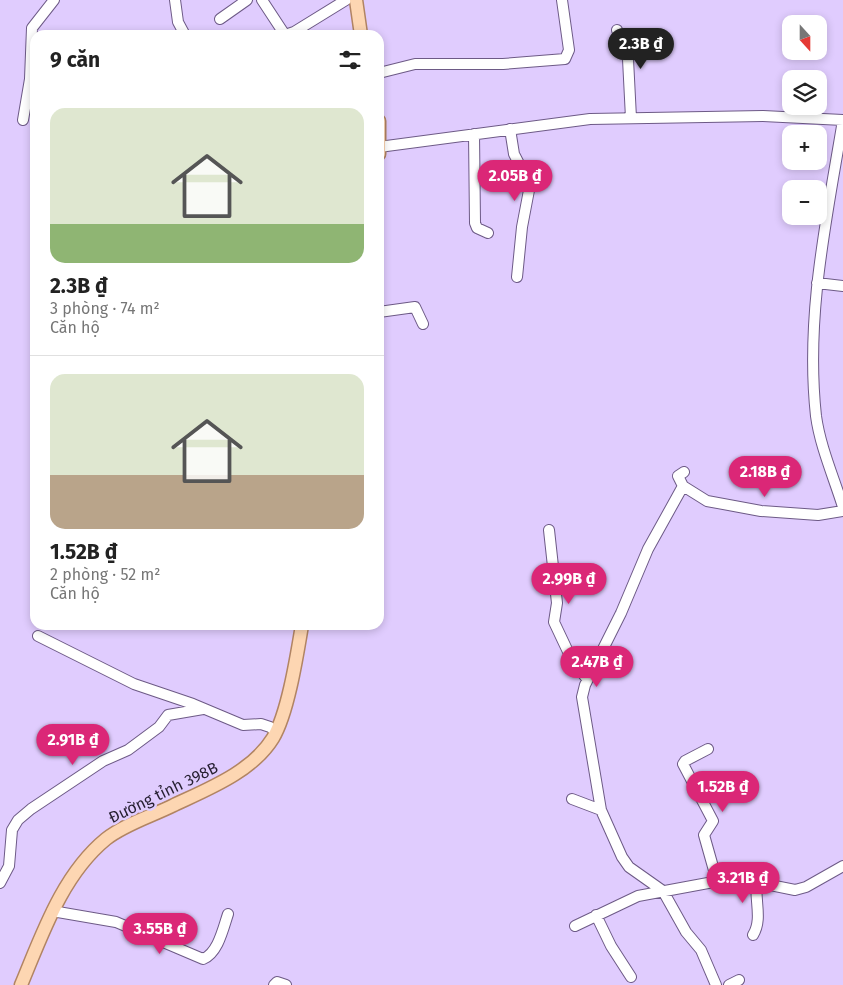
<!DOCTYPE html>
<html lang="vi">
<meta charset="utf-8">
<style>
:root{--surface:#fff;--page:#f2f2f2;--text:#222;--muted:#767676;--line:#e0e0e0;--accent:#db2777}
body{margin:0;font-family:"Fira Sans",sans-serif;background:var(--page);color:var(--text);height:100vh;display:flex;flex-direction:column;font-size:19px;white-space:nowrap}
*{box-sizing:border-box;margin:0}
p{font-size:16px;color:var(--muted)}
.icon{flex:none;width:28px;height:28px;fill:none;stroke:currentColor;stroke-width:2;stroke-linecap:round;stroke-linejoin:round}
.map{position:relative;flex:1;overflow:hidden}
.details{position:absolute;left:30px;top:30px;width:354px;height:600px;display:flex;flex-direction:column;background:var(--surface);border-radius:15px;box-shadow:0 2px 8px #0003}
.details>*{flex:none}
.needle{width:32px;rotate:159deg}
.fabs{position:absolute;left:782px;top:15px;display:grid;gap:10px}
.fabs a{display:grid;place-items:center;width:45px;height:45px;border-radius:10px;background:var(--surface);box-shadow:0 2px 8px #0003;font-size:25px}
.price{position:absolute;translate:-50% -42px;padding:0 11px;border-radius:18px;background:var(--accent);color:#fff;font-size:16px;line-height:32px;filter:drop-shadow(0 1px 2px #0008)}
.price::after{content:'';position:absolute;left:50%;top:30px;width:15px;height:11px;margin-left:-8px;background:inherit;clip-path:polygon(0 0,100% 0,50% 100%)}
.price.active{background:#222;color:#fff}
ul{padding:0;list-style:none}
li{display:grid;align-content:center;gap:10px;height:265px;padding:0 20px}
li+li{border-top:1px solid var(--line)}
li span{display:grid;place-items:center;height:155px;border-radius:15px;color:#555}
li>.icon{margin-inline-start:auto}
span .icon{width:90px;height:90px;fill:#fffc;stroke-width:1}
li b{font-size:21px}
h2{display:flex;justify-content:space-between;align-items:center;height:60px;padding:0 20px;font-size:21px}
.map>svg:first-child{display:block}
</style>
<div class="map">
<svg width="843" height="985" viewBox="0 0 843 985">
<rect width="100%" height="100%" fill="#e0ccfe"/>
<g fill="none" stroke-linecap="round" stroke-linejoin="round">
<g stroke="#6d5a86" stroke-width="12">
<path id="minor" d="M175 0 178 22 185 35
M262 0 285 35 294 32 346 0
M220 19 247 0
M617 30 628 59 631 118
M379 73 415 64H503L565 59 569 50 562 0
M23 120 30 79 32 28 54 0
M843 120C827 217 805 316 816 416 820 446 834 478 843 507
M510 129 514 154 530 185 522 227 517 277
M474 134 475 223 477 228 488 233
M379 147 590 119 763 116 843 120
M817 283 843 286
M379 312 415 307 423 324
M684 472 678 476 683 486 707 501 761 511 804 514 818 515 843 511
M683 486 648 549 621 613 585 685 582 697 601 810 622 857 629 867 663 891 686 932 701 950 716 985
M549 530 557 603 554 622 571 658 587 679
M38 636 134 684 193 704 243 725 261 724 270 727 276 732
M708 749 685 761 683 764 713 821 704 835 717 881
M572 799 601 810
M0 883 9 866 12 830 18 820 31 809 103 761 128 750 159 727 168 715 203 709
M52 911 116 922 203 959C218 953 223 929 228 914
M596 915 611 946 631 977
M575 926 638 896 735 878 795 890 806 887 843 866
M753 935C763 919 754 899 757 881
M274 985 277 982 286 985
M729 985 739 980"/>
</g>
<g stroke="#b18463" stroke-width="15">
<path id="major" d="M356 0 361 35
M379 121V154
M21 985C42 935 62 875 106 839 125 824 152 816 174 805 208 789 252 772 273 738 288 713 297 655 302 625"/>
</g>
<use href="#minor" stroke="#fff" stroke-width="10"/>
<use href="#major" stroke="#fdd6b2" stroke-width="12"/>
</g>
<g text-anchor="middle" stroke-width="5" stroke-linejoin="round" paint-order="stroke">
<g font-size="16" fill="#261f31" stroke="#e0ccfe">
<text transform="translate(163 792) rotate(-26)" y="6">Đường tỉnh 398B</text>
</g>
</g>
</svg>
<div class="fabs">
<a><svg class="needle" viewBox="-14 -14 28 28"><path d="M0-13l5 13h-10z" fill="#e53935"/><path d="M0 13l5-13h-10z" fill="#767676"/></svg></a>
<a><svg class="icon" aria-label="layers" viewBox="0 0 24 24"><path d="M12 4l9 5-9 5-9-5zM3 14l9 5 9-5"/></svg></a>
<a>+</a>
<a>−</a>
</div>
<b class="price active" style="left:641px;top:70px">2.3B ₫</b>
<b class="price" style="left:515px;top:202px">2.05B ₫</b>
<b class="price" style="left:765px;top:498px">2.18B ₫</b>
<b class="price" style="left:569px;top:605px">2.99B ₫</b>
<b class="price" style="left:597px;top:688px">2.47B ₫</b>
<b class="price" style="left:73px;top:766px">2.91B ₫</b>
<b class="price" style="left:723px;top:813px">1.52B ₫</b>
<b class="price" style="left:743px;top:904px">3.21B ₫</b>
<b class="price" style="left:160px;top:955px">3.55B ₫</b>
<section class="details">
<h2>9 căn<svg class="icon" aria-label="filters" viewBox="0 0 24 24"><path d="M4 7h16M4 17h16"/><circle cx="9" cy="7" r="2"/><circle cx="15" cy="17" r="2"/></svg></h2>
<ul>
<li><span style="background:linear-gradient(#dfe7d0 75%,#8fb573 0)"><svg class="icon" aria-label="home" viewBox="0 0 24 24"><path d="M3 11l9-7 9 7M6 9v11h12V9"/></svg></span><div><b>2.3B ₫</b><p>3 phòng · 74 m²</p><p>Căn hộ</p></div></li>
<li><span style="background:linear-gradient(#dfe7d0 65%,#b9a48a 0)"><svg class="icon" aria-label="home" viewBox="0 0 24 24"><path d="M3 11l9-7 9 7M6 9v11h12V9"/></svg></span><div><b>1.52B ₫</b><p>2 phòng · 52 m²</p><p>Căn hộ</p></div></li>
</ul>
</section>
</div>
